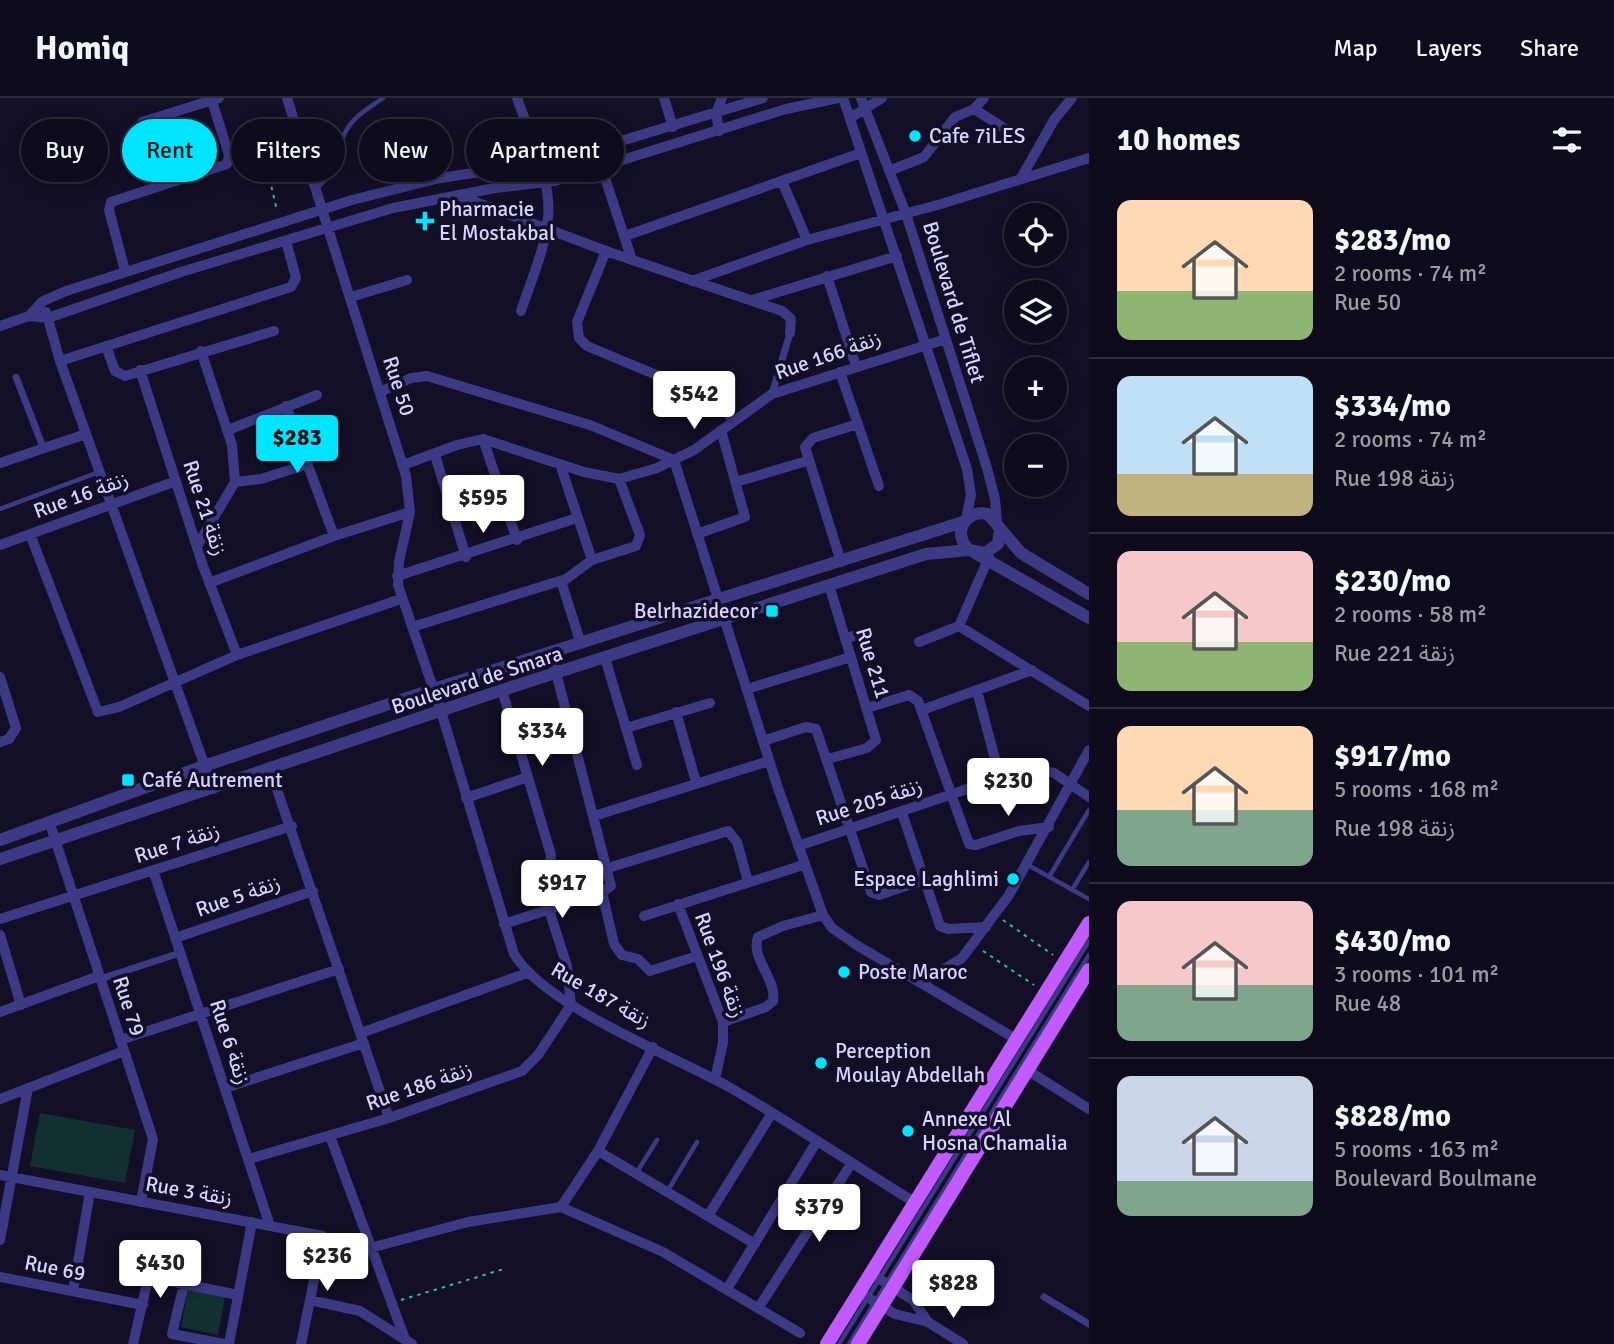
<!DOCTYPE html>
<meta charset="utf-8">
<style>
:root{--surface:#0e0b1c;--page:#171425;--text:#f1f3f6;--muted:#9b9ba3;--line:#2e2b3b;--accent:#00e5ff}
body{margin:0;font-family:Signika,"Noto Sans Arabic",sans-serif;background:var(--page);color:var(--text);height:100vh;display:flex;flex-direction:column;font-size:26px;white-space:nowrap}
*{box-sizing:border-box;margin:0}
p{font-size:23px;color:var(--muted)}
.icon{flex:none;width:38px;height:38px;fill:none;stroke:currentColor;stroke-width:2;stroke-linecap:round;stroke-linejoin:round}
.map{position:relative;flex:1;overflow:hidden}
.drawer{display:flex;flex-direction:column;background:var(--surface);width:525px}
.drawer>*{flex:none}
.guide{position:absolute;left:21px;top:21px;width:665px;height:63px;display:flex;gap:14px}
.tools{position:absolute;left:1004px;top:105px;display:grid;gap:14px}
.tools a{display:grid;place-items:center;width:63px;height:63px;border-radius:50%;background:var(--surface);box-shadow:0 4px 18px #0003,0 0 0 2px var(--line);font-size:35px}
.price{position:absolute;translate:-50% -60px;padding:0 16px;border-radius:7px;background:#fff;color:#222;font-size:23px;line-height:46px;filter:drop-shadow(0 2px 4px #0008)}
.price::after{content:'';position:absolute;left:50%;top:42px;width:21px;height:16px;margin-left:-10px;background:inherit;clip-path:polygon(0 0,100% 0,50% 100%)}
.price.current{background:var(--accent);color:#111}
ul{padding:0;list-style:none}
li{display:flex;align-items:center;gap:21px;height:175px;padding:0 28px}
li+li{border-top:2px solid var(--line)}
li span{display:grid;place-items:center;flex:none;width:196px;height:140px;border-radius:14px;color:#555}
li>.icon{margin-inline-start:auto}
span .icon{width:84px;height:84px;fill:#fffc;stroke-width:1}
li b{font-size:30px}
h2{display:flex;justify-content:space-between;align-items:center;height:84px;padding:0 28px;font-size:30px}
.tag{padding:0 24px;border-radius:32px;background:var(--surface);box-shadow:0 4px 18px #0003,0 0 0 2px var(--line);font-size:24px;line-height:63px}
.tag.current{background:var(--accent);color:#111}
header{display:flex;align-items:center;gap:42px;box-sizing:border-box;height:98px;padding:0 35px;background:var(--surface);border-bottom:2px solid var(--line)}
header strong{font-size:33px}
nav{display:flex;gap:38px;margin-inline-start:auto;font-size:24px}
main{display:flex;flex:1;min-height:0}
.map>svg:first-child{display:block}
</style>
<header>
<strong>Homiq</strong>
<nav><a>Map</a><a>Layers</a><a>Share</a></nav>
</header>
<main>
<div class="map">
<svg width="1089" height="1246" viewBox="0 0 1089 1246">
<rect width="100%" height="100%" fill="#130f26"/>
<path fill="#12302f" d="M40 1015 135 1032 125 1085 30 1068Z
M188 1192 225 1199 218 1237 181 1229Z"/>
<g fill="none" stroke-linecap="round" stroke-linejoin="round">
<path stroke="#2fb8b0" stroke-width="2" stroke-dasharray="3.5 5" stroke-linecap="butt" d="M239 63 264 56 277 113
M1003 822 1053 857
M983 853 1034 887
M401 1202 504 1171"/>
<path stroke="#3d3a85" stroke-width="4.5" d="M316 91C339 71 333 57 346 33 354 18 369 10 383 0
M0 411 99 374
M1028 767 1089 801
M1049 779 1089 712
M1072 792 1089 764
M637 1074 657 1042
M667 1094 697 1044
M839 1246 1089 843
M849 1246 1089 857"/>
<path stroke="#3d3a85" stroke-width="7" d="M16 279 43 349
M772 296 790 235
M100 881 180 855
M323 1138 370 1150
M1044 1199 1089 1226"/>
<path stroke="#3d3a85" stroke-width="10" d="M287 0 406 378 410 414 399 464 398 487 441 613 514 856C546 909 672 957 729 989 792 1025 852 1066 914 1104
M517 0C529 36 552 81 548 120 545 151 531 183 521 213
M664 0 673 29
M843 0 967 371 971 397 966 421
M861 0 906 116 987 370 995 401 997 424
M974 11 1007 32
M850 20 882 0
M142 24 219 0
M719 33 716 15 722 0
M602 71 632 162
M889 73 924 59 955 19 974 11 984 0
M1021 80 1054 22 1072 0
M782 83 807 142
M457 97 606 153 782 213 791 221 790 235
M625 138 861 55
M606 153 577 224 579 240 587 248 709 299 733 321
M125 173 109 112 111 104 227 66 229 57 211 0
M827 178 856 268
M692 183 807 142 941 106 1089 60
M351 199 407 182
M752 202 897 158
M46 214 60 263 213 691
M29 218 43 203 66 193 352 102 440 80 555 63 763 0
M0 228 29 218 48 220 181 174 393 110 495 90 555 83 786 11 838 0
M106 248 115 273 125 278 274 233
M201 253 232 347 235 384
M60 263 291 189 296 180 286 143
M140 272 203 468 237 557
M840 274 879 388
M380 294 411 280 427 278 590 327 674 362 777 687 823 817 832 830 858 848 1016 941
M286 308 334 438
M228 332 317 297
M483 341 517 442
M435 357 466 459
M0 365 86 336
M560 366 592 462
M403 367 457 347 483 341 584 374 619 381 657 370 694 352 772 296 946 241
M736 384 807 363
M30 436 98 614 119 609 237 557 401 501
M697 436 745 419 721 332
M0 447 176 383
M197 448 235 384 261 381 308 366
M841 464 805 349 813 340 858 326
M397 478 577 420
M561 483 581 546
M209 485 334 438 410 414
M959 528 989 459
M412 529 566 481 592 462 636 448 640 437 619 381
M845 541 866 533
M919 544 959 528 1089 608
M605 560 637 667
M0 579 16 630 9 641 0 644
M747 591 851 559
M977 593 1000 680
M867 610 909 597 918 603 969 746 976 747 1019 733 1049 729
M922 612 1032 572
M676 614 696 684
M626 630 710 605
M763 643 806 629 816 631 871 794 879 797 924 782
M828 661 867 650 876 642 829 487
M270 671 389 1020
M466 700 528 679
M902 715 940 828 948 831 986 829
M594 718 769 663
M50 726 153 1041 141 1104
M798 748 1000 680 1038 671 1054 675 1089 699
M608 770 728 733 737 744 748 783
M153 772 270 1128
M602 794 614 846 622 857 638 861 650 873 697 858
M678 806 723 924V945L715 981
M644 818 803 767
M0 821 292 728
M504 826 602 794 611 788 551 555
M0 837 21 907
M175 840 313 793
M923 884 962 860 1009 797 1089 652
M0 914 99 878
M723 924 766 909 773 903C777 881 750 860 758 839L783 828 823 817
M361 935 527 875
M120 942 339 871
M1027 972 1089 1011
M225 990 364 945
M0 1001 124 953
M330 1038 405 1241
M598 1053 755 1146
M249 1061 389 1020 522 973 538 957 571 907 567 868 542 790C541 776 551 770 551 757L502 592
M0 1077 323 1138 301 1246
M561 1109 598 1053 653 949
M708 1118 772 1015
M0 1142 28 990
M370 1150 468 1124 561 1109 663 1154 800 1235
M870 1175 913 1202 928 1224
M0 1179 143 1207
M149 1179 238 1197
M184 1186 172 1236 224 1246
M727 1191 817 1043
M73 1193 90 1094
M859 1194 895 1216 928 1224 963 1246
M310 1202 360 1213 412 1246
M759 1209 851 1066
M133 1246 155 1150
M229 1246 252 1124"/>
<path stroke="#3d3a85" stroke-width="12" d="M1000 431 998 446 985 455 969 452C952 436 964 411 988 416L1021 455 1089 496
M975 455 1089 520
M0 742 204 668 434 591 963 424
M0 761 502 592 926 456 969 452"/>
<path stroke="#c25bff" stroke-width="14" d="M827 1246 1089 825
M858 1246 1089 872"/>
</g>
<g fill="#00e5ff" stroke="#130f26" stroke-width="2.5">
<circle cx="915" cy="38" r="7"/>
<path d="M421.5 112.5h7v7h7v7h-7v7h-7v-7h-7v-7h7z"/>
<rect x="765" y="506" width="14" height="14" rx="3.5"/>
<rect x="121" y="675" width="14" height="14" rx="3.5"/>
<circle cx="1013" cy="781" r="7"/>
<circle cx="844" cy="874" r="7"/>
<circle cx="821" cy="965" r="7"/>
<circle cx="908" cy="1033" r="7"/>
</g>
<g text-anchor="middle" stroke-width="7" stroke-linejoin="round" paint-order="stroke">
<g font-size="21" fill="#d9d4ff" stroke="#130f26" text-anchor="start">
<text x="929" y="45">Cafe 7iLES</text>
<text x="439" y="118">Pharmacie<tspan x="439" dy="24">El Mostakbal</tspan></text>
<text x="758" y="520" text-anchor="end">Belrhazidecor</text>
<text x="142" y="689">Café Autrement</text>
<text x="999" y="788" text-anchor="end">Espace Laghlimi</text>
<text x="858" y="881">Poste Maroc</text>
<text x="835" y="960">Perception<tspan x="835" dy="24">Moulay Abdellah</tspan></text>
<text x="922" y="1028">Annexe Al<tspan x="922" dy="24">Hosna Chamalia</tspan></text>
</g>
<g font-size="21" fill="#d9d4ff" stroke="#130f26">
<text transform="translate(954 204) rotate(73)" y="7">Boulevard de Tiflet</text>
<text transform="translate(828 257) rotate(-19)" y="7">Rue 166 زنقة</text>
<text transform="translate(399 288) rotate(72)" y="7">Rue 50</text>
<text transform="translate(81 397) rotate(-20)" y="7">Rue 16 زنقة</text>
<text transform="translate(205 410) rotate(72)" y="7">Rue 21 زنقة</text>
<text transform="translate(873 565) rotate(73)" y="7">Rue 211</text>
<text transform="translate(477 582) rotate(-18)" y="7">Boulevard de Smara</text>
<text transform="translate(869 704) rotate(-18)" y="7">Rue 205 زنقة</text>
<text transform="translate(177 745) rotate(-18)" y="7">Rue 7 زنقة</text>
<text transform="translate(238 798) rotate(-19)" y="7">Rue 5 زنقة</text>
<text transform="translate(720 867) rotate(70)" y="7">Rue 196 زنقة</text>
<text transform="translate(601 897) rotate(30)" y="7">Rue 187 زنقة</text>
<text transform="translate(129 908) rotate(72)" y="7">Rue 79</text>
<text transform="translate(230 944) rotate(72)" y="7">Rue 6 زنقة</text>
<text transform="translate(419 988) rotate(-19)" y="7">Rue 186 زنقة</text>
<text transform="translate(189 1093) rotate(10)" y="7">Rue 3 زنقة</text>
<text transform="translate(55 1170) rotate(11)" y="7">Rue 69</text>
</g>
</g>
</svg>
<div class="tools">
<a><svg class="icon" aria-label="locate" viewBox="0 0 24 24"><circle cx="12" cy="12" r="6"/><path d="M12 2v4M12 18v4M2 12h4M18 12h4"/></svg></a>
<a><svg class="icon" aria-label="layers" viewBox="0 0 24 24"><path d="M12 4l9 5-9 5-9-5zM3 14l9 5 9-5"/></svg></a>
<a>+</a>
<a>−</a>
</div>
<b class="price" style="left:694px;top:333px">$542</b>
<b class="price current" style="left:297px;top:377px">$283</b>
<b class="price" style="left:483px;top:437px">$595</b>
<b class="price" style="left:542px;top:670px">$334</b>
<b class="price" style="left:1008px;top:720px">$230</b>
<b class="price" style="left:562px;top:822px">$917</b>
<b class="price" style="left:819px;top:1146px">$379</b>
<b class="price" style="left:327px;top:1195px">$236</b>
<b class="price" style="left:160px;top:1202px">$430</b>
<b class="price" style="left:953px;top:1222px">$828</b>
<div class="guide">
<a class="tag">Buy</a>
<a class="tag current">Rent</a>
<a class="tag">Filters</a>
<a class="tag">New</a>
<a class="tag">Apartment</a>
</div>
</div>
<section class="drawer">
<h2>10 homes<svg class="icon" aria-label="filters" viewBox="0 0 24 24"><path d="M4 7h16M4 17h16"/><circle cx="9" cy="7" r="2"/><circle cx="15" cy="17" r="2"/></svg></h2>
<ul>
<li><span style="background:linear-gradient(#ffd9b3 65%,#8fb573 0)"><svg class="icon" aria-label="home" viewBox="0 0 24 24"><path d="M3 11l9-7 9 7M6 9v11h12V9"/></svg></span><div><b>$283/mo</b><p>2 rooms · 74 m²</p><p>Rue 50</p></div></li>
<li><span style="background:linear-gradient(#bfe0f5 70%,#c2b280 0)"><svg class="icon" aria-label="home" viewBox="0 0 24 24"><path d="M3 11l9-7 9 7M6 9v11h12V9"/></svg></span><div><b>$334/mo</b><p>2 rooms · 74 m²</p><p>Rue 198 زنقة</p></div></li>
<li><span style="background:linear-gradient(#f6c9c9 65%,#8fb573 0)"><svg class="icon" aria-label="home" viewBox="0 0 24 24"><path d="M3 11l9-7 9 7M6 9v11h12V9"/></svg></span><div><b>$230/mo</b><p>2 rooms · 58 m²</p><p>Rue 221 زنقة</p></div></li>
<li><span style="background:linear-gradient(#ffd9b3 60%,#7fa58c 0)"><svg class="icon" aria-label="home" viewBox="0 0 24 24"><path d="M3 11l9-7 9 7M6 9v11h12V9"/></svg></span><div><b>$917/mo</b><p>5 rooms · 168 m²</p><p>Rue 198 زنقة</p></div></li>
<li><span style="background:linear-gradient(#f6c9c9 60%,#7fa58c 0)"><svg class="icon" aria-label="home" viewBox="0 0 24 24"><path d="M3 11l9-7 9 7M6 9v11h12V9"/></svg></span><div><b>$430/mo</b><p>3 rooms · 101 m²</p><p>Rue 48</p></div></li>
<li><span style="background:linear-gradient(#c9d6e8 75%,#7fa58c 0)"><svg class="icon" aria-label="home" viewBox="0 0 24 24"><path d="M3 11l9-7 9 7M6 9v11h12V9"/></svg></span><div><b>$828/mo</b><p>5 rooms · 163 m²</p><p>Boulevard Boulmane</p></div></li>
</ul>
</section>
</main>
